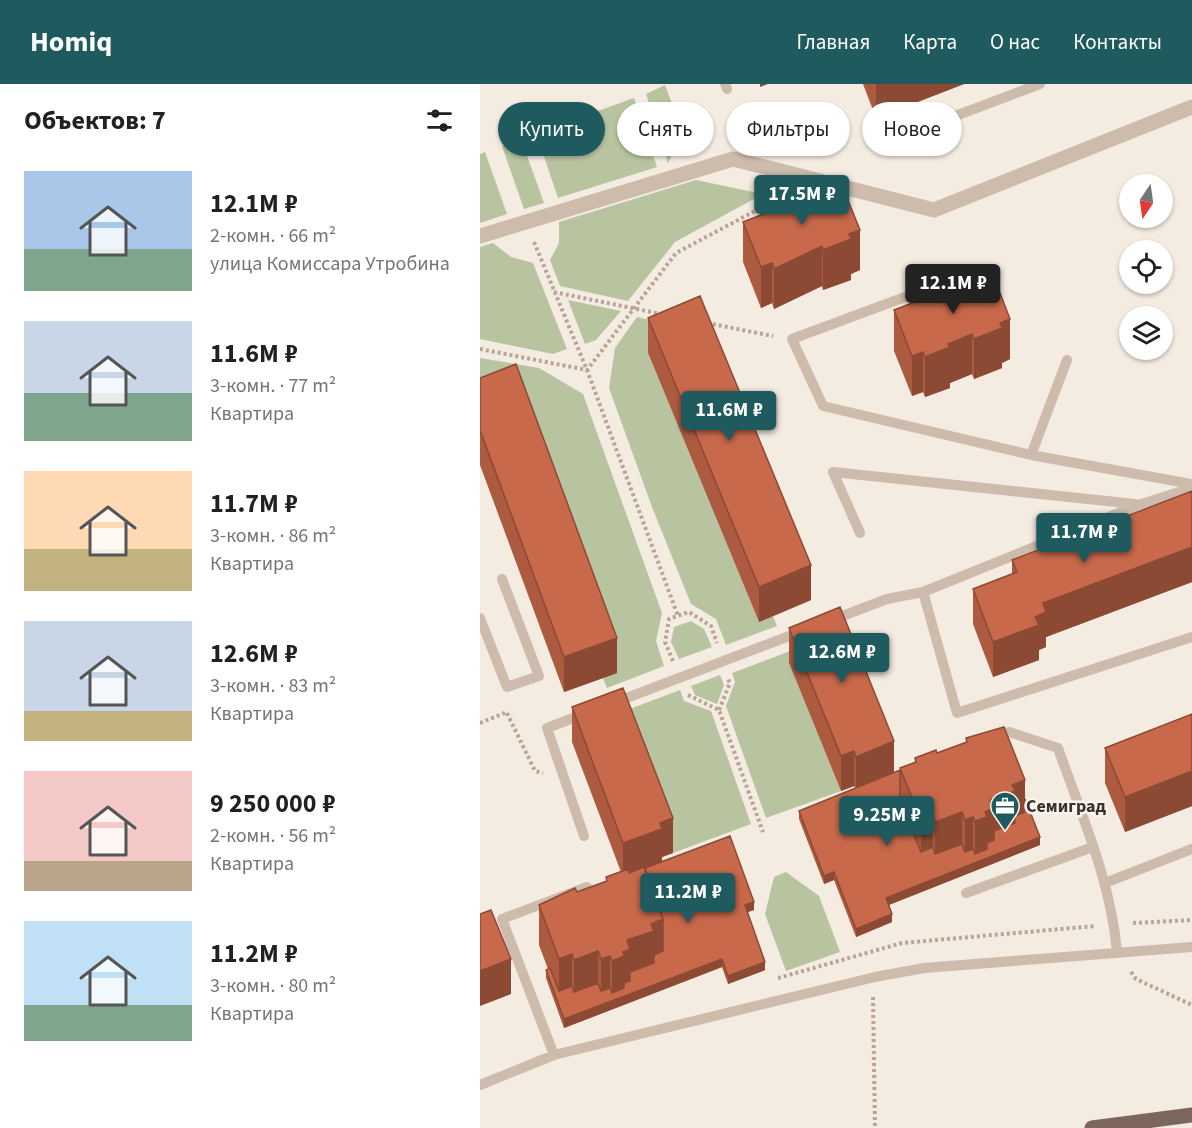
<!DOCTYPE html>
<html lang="ru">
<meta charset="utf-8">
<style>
:root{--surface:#fff;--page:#f2f2f2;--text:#202124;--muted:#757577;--accent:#1f5a5e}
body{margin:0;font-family:"Source Sans 3",sans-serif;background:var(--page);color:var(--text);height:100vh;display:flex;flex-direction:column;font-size:22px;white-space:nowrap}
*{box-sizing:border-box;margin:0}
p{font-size:20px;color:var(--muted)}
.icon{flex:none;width:33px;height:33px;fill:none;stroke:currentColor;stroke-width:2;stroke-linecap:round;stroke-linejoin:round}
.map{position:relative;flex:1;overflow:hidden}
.panel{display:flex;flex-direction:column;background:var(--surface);width:480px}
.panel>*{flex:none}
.banner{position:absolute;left:18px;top:18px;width:570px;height:54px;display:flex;gap:12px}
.needle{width:39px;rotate:193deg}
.buttons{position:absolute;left:639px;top:90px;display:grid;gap:12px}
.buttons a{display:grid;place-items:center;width:54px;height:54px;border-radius:50%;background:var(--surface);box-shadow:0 2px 4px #0004;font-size:30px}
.price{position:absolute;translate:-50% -51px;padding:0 14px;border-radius:6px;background:var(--accent);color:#fff;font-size:20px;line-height:39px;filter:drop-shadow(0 2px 3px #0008)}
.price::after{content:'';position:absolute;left:50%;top:36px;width:18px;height:14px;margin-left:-9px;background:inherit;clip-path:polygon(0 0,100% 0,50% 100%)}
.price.current{background:#222;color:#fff}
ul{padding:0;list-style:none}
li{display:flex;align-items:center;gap:18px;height:150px;padding:0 24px}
li span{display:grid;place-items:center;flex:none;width:168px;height:120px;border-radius:0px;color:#555}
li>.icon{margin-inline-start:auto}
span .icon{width:72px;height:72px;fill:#fffc;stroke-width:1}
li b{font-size:26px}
h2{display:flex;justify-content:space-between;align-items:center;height:72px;padding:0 24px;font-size:26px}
.pill{padding:0 21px;border-radius:27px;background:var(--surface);box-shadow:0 2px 4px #0004;font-size:21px;line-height:54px}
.pill.current{background:var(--accent);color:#fff}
header{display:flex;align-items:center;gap:36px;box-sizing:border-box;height:84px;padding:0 30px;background:var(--accent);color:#fff}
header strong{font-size:28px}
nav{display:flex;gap:33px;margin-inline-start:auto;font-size:21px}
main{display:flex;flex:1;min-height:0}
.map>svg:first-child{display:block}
</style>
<header>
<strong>Homiq</strong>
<nav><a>Главная</a><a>Карта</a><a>О нас</a><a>Контакты</a></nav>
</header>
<main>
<section class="panel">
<h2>Объектов: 7<svg class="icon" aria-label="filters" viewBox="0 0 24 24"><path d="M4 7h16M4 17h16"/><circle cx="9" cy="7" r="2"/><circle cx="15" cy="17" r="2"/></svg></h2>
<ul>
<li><span style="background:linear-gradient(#a9c7e8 65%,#7fa58c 0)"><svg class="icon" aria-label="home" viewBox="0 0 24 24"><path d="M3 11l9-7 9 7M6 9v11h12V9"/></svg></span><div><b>12.1M ₽</b><p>2-комн. · 66 m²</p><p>улица Комиссара Утробина</p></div></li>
<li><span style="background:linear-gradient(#c9d6e8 60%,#7fa58c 0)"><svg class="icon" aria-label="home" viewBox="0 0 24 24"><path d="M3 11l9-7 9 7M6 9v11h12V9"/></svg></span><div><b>11.6M ₽</b><p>3-комн. · 77 m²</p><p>Квартира</p></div></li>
<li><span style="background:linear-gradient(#ffd9b3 65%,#c2b280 0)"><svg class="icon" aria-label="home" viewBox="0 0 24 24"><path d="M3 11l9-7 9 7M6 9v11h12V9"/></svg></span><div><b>11.7M ₽</b><p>3-комн. · 86 m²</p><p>Квартира</p></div></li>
<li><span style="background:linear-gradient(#c9d6e8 75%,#c2b280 0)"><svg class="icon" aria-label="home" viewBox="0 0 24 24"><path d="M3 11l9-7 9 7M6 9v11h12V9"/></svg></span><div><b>12.6M ₽</b><p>3-комн. · 83 m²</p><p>Квартира</p></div></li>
<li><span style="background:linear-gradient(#f6c9c9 75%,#b9a48a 0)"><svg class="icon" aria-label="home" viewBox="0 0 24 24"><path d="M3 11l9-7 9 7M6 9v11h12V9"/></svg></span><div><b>9 250 000 ₽</b><p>2-комн. · 56 m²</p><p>Квартира</p></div></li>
<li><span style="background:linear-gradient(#bfe0f5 70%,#7fa58c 0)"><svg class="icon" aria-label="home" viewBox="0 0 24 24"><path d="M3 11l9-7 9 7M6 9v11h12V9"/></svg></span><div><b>11.2M ₽</b><p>3-комн. · 80 m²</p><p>Квартира</p></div></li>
</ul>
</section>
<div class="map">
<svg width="712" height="1044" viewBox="0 0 712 1044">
<rect width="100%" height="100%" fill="#f4ebe1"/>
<path fill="#b8c4a0" d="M185 1 203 49 188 79 166 10Z
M154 14 177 83 78 114 56 49Z
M41 55 64 119 44 125 22 62Z
M5 68 27 130 0 139V70Z
M216 96 283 110 195 158 148 217 80 202 70 176 79 159V138Z
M13 159 31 173 53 179 87 265 73 270 0 255V163Z
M88 216 141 227 116 256 105 260Z
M157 233 220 247 168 269 279 538 293 532 297 542 246 561 236 535 211 520 172 423 129 304 135 264Z
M0 274 59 284 103 310 182 529 176 557 184 582 127 604 123 594 137 588 0 328Z
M211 537 224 545 232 563 199 575 191 558 194 543Z
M318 564 309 579 361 707 286 734 246 622 255 598 252 589Z
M240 591 244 601 237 620 215 611 211 602Z
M200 606 204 617 231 627 271 740 193 769 126 634Z
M306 788 339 812 360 868 306 887 285 830 294 793Z"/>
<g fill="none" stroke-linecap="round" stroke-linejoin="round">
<path stroke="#b9a596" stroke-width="4" stroke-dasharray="3 3" stroke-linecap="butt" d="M54 158 107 286 198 532
M74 208 181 230
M227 239 293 252
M0 265 107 286 196 169 307 110
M193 577 185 558 189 535 209 528 231 542 237 559
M208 611 239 626 283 748
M239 626 250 599 248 595
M27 629 55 687 63 689
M0 639 27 628
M653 839 712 836
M651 888 656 895 712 921
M298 894 422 859 615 842
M393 913 395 1044"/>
<path stroke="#cdbbac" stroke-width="10" d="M245 0 247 5
M406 58 560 0
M452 203 312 255 343 322 551 371 712 400
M551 371 587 276
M380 449 353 388 655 420
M443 508 477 629 712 553
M0 534 27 603 59 592 22 495
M349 537 407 515 443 508 658 421 712 404
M136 618 312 551
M515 652 529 648 578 664C601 730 631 797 637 868
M104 752 67 644 104 630
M625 799 712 765
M486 809 613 763
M74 971 22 835 107 803
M0 1001 74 971 395 893 444 884 712 863"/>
<path stroke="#cdbbac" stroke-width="15" d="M0 152 253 75 454 126 712 23"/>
<path stroke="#7d675c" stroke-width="15" d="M612 1044 712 1031"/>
</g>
<path fill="#ac5a40" d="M383 0H484L396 34Z
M326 113 380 186 371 190V196L343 206 342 202 294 225 292 219 281 224 263 178V138L300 124V117Z
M477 202 530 275 522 279V284L494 295 492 290 470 299V304L445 313 443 308 432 312 414 267V226L451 212V205Z
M168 234 331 516 279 538 168 269Z
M0 294 137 589 84 608 0 381Z
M712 407V498L566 553V563L559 566V576L513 593 493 540V505L532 490V476Z
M309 544 414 689 420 686V684L435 678V674L457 669 486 658V654L545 715 560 761 409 821 412 838 376 853 354 796 344 800 319 735V727L375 704 374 702 361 707 309 579Z
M92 623 193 769 182 773V777L274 826 267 828 285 886 248 900 242 883 84 944 66 894V886L68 885 59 861V821L126 797V793L141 788 92 658Z
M712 630V722L645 748 625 699V664Z"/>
<path fill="#8c4a34" d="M280 0H288L280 3Z
M396 0H484L396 34Z
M380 146V186L371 190V196L343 206V166L369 150Z
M342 162V202L294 225V185Z
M292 179V219L281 224V183Z
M530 235V275L522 279V284L494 295V255L520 239Z
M492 250V290L470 299V304L445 313V273L468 260Z
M443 268V308L432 312V272Z
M712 463V498L566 553V563L559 566V576L513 593V558L563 519Z
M331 481V516L279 538V503Z
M137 554V589L84 608V573Z
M414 657V692L376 708V673Z
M374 667V702L361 707V672Z
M712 687V722L645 748V713Z
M545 696V736L514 765 495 778V737L510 716 532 701Z
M482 728V768L455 778V738Z
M453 731V771L441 776V736Z
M493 733V773L485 776V736Z
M193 734V769L182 773V779L143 794V759L180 739Z
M560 753V761L406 822V814Z
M354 788V796L344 800V792Z
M274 818V826L265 829V821Z
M412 830V838L376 853V845Z
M183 835 242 875V883L84 944V935L132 917V877L143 868 147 856 171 840Z
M118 867V907L94 916V876Z
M92 870V910L79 915V875Z
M130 872V913L121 915V875Z
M31 875V910L0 922V887Z
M285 878V886L248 900V892Z"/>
<path fill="#c8694b" stroke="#8c4a34" stroke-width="1.5" d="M361 99 380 146 369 150 371 155 343 166 342 162 294 185 292 179 281 183 263 138 302 123 300 117 324 107 326 113Z
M512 188 530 235 520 239 522 244 494 255 492 250 468 260 470 263 445 273 443 268 432 272 414 226 453 211 451 205 475 196 477 202Z
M220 212 331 481 279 503 168 234Z
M36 280 137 554 84 573 0 346V294Z
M712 407V463L563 519 566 528 555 533 559 541 513 558 493 505 537 488 532 476Z
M360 523 414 657 376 673 374 667 361 672 309 544Z
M143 604 193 734 180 739 182 745 143 759 92 623Z
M712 630V687L645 713 625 664Z
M524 643 545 696 532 701 535 707 510 716 514 724 505 728 507 733 495 737 493 733 485 736 482 728 455 738 453 731 441 736 420 684 436 678 435 674 456 666 457 669 487 658 486 654Z
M420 686V716L441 768 453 763 455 770 482 760 485 768 493 765 495 770 507 765V759L514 756V747L535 739V732L545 728V715L560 753 406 814 412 830 376 845 354 788 344 792 319 727Z
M250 752 274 818 265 821 285 878 248 892 242 875 84 935 66 886 70 884 79 907 92 902 94 908 118 899 121 907 130 904 132 909 144 904V899L150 897V888L174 879V871L183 867V835L165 784Z
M164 783 183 835 171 840 174 847 147 856 150 865 143 868 144 872 132 877 130 872 121 875 118 867 94 876 92 870 79 875 59 821 95 804 97 808 127 797 126 793 148 785 149 789Z
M11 826 31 875 0 887V830Z"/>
<defs>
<g id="office-pin" transform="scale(1.5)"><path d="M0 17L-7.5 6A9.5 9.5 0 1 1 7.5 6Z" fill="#1f5a5e" stroke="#fbf5ee"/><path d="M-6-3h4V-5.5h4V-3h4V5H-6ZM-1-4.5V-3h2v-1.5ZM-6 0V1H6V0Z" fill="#fff"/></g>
</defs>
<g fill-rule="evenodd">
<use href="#office-pin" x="525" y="722"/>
</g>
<g text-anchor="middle" stroke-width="5" stroke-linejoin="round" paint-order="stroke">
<g font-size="18" font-weight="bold" fill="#3b302b" stroke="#fbf5ee" text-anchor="start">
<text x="546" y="728">Семиград</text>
</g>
</g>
</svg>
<div class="buttons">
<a><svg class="needle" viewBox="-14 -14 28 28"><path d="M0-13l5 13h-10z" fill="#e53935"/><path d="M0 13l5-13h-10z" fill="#757577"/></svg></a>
<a><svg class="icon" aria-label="locate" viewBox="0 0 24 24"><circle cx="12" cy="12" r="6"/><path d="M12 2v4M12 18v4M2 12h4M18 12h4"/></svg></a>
<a><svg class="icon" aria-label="layers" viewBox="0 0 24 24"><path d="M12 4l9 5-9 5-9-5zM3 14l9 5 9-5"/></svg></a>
</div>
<b class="price" style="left:322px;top:142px">17.5M ₽</b>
<b class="price current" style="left:473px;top:231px">12.1M ₽</b>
<b class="price" style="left:249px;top:358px">11.6M ₽</b>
<b class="price" style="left:604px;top:480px">11.7M ₽</b>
<b class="price" style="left:362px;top:600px">12.6M ₽</b>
<b class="price" style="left:407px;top:763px">9.25M ₽</b>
<b class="price" style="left:208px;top:840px">11.2M ₽</b>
<div class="banner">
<a class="pill current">Купить</a>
<a class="pill">Снять</a>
<a class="pill">Фильтры</a>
<a class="pill">Новое</a>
</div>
</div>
</main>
